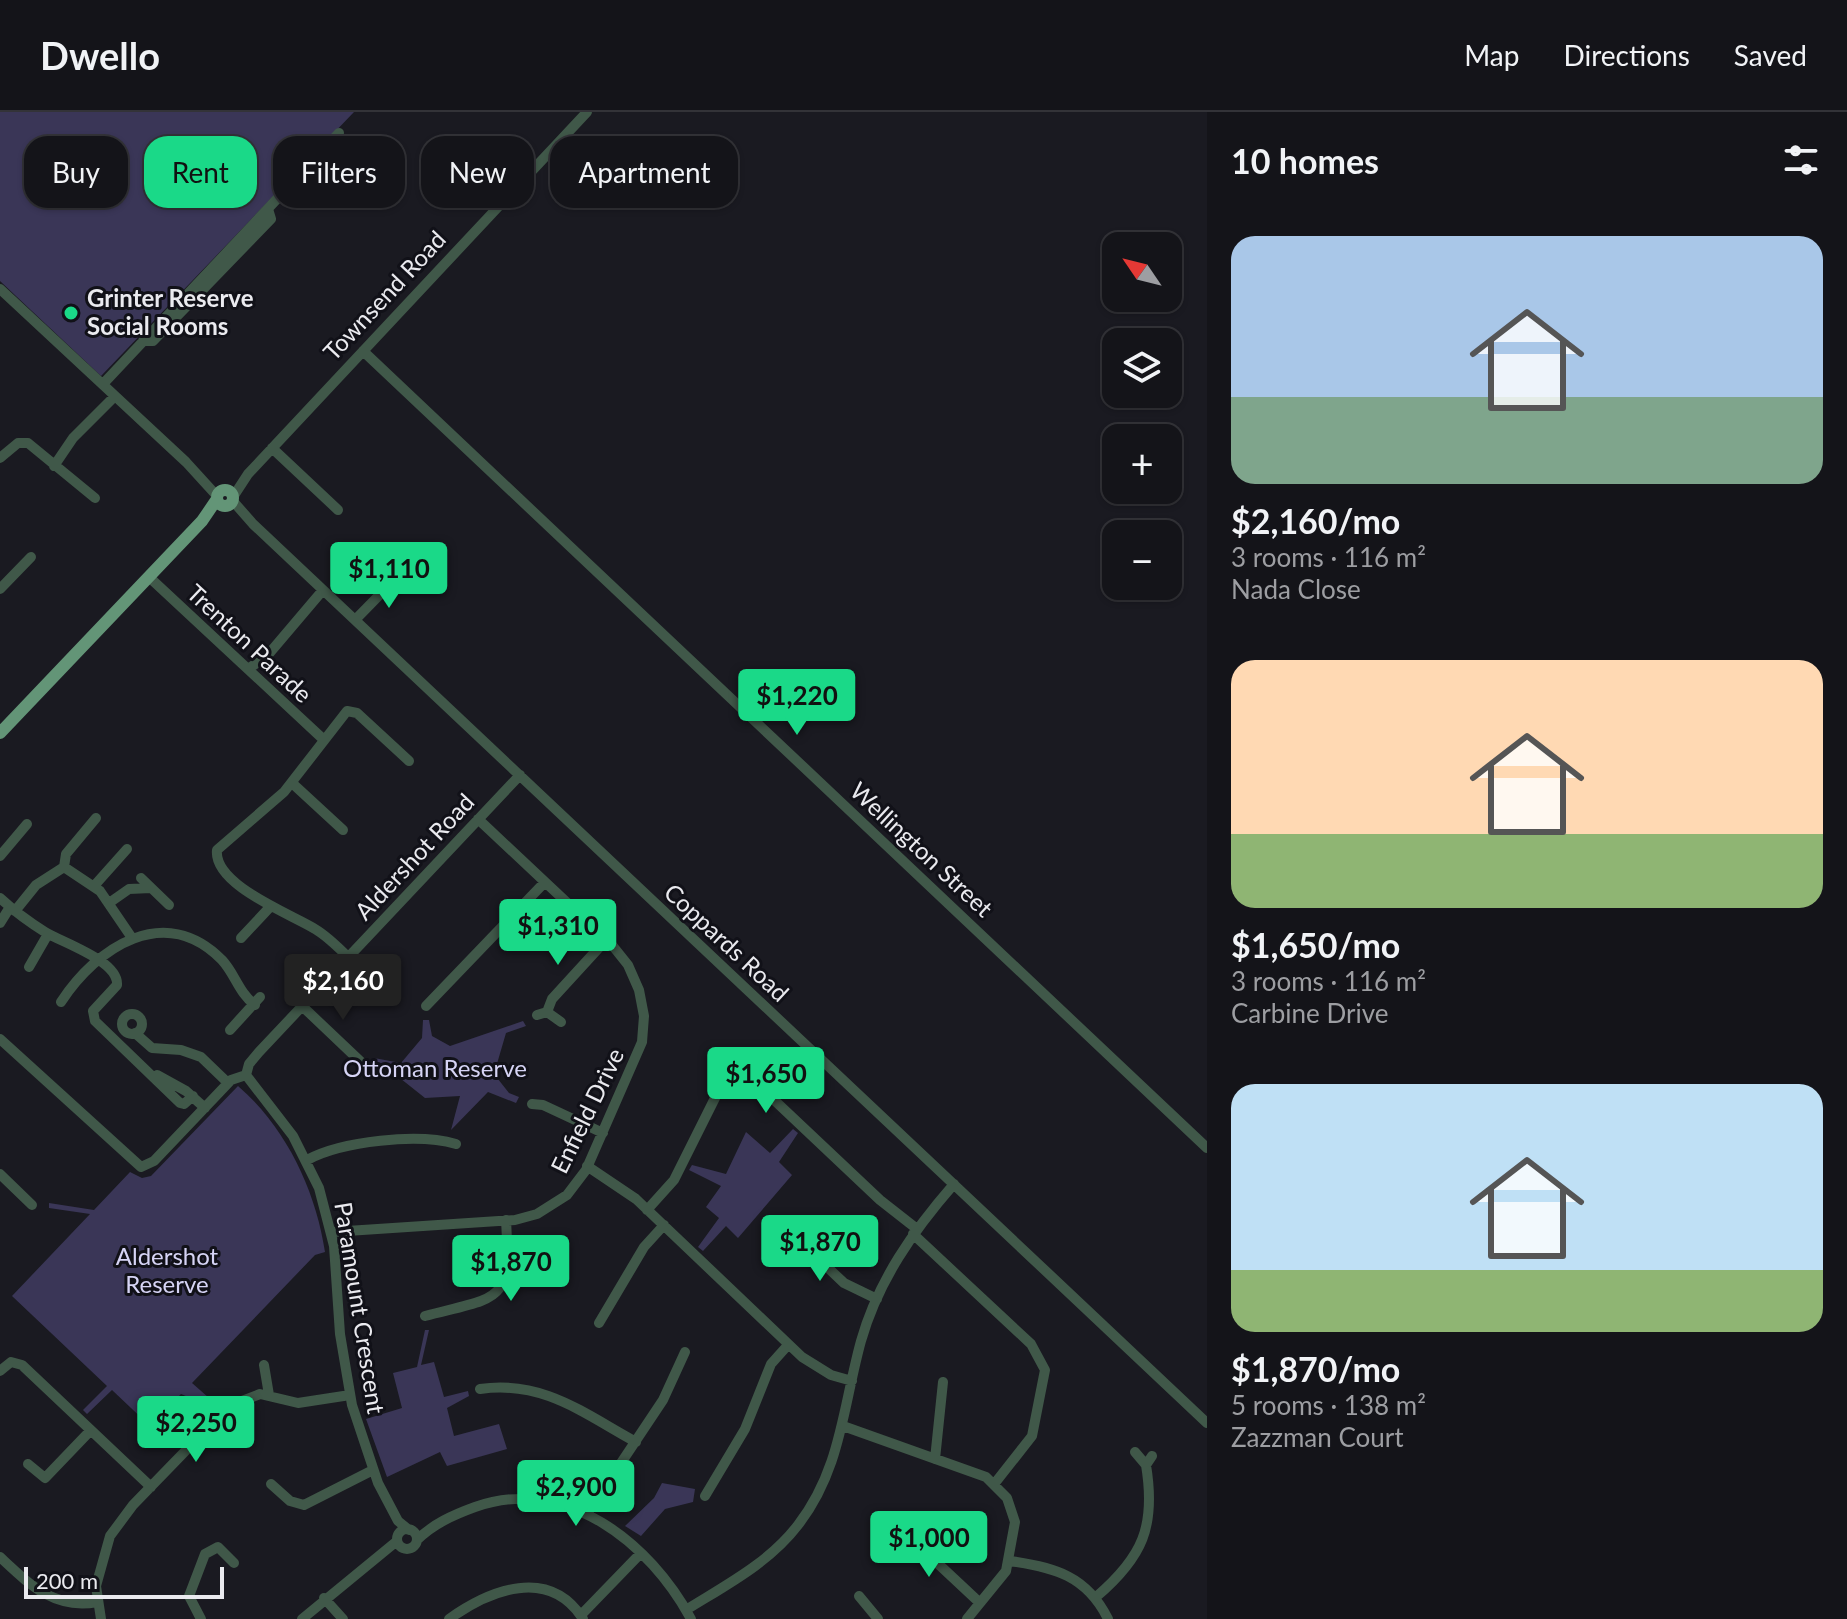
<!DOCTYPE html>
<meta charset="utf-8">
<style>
:root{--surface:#141419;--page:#212126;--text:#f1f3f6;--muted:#9d9ea2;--line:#333338;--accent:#1ad988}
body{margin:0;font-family:Lato,sans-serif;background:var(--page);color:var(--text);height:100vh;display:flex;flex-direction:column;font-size:30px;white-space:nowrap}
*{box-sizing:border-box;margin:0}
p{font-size:26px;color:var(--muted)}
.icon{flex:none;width:44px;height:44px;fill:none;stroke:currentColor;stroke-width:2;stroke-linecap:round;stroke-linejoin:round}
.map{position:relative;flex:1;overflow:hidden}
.side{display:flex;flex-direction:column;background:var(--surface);width:640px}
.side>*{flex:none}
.guide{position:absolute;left:24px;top:24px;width:760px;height:72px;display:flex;gap:16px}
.needle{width:52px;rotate:305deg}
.fabs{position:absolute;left:1102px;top:120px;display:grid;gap:16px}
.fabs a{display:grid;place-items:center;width:80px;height:80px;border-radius:16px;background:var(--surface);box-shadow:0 2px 6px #0004,0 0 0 2px var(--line);font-size:40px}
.scale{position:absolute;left:24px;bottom:20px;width:200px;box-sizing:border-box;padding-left:8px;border:4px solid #eaeaef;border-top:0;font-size:22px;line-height:28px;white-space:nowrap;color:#eaeaef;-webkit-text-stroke:6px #111118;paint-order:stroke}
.price{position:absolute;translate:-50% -68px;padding:0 18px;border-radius:8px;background:var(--accent);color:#111;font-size:26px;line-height:52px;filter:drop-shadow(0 2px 4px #0008)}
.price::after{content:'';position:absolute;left:50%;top:48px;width:24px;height:18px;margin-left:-12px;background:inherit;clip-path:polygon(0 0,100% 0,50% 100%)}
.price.current{background:#222;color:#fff}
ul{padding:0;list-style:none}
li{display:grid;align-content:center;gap:16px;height:424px;padding:0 24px}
li span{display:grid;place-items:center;height:248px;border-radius:24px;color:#555}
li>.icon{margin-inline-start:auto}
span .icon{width:144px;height:144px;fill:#fffc;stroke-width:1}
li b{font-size:34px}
h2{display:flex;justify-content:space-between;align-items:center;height:96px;padding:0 24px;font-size:34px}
.pill{padding:0 28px;border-radius:24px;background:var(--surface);box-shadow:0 2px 6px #0004,0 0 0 2px var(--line);font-size:28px;line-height:72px}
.pill.current{background:var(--accent);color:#111}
header{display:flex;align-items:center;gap:48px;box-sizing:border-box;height:112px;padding:0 40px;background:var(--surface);border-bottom:2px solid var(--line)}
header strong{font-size:38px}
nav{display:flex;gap:44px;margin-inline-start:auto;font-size:28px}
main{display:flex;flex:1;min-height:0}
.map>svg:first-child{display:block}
</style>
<header>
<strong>Dwello</strong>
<nav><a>Map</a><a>Directions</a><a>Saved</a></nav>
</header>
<main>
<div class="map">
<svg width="1207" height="1507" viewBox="0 0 1207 1507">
<rect width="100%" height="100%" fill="#1a1a21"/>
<path fill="#3a3657" d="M0 0H354L101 264 0 169Z
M423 908H429L432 924 450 934 523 909 526 914 506 921 494 962 509 981 519 985 516 991 488 980 451 1018 460 984 425 986 386 955 375 950 374 946 401 951 422 926Z
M238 974C286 1015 316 1079 325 1140L315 1143 192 1271 217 1293 214 1296 181 1282 150 1314 112 1278 87 1302 83 1298 107 1274 12 1184 90 1102 49 1096V1091L94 1098 130 1060 142 1066 151 1064Z
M793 1017 798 1021 779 1050 792 1063 738 1126 726 1114 703 1139 698 1135 719 1106 706 1095 721 1074 689 1058 692 1053 726 1062 746 1020 770 1041Z
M425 1218H429L421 1253 434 1250 444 1285 468 1279 469 1284 447 1296 454 1324 499 1312 507 1337 447 1354 440 1340 387 1365 366 1307 402 1296 393 1261 417 1255Z
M662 1371 695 1377 693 1390 665 1397 641 1424 625 1414 654 1386Z"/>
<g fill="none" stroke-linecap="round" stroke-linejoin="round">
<path stroke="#405849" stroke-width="10" d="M0 177 186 350 217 384
M143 229H153L271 107 268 97
M363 239 1207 1036
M103 272 339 21
M272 336 338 398
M0 346 18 331H28L95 386
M54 354 73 326 115 284
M233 385 248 362 587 0
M232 388 253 412 1207 1311
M149 465 323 627
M0 477 31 445
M355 508 398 464
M248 557 267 544 323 478
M292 671 343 718
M0 744 27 712
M64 755 66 742 96 706
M141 766 169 793
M94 774 127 737
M0 786C14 799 29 810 45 820 63 831 119 849 117 873L93 899 95 909 180 991 184 992 193 984
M109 791 129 777 151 776
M15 799 36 773 64 755 100 779 132 826
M0 811 10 795
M241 826 270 795
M348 845C338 835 327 824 315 817 291 802 213 773 217 738L284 680 347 599 357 601 409 649
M29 855 48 822
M61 890C97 835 165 790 222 848 235 862 239 881 255 893
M302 894 361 950
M426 894 545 770
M547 900 552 887 606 828
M122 912a10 10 0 1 1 20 0a10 10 0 1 1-20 0Z
M537 903 547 900 561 910
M230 918 260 885
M135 921 152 936 181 938 201 945 228 971
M0 927 141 1055 154 1049 231 968 246 963
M157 963 186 979 205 996
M246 963 293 1024 319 1076 334 1134 340 1222 352 1293 378 1371 398 1409 409 1418
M246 963 249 952 259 940 520 663
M532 992 543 993 603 1021
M307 1048C342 1029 418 1021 456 1032
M587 1054 636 1087 802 1245 831 1263 852 1269
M0 1062 32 1093
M647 1098 674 1068 723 970 740 963 754 969 880 1088 917 1117
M787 1117 844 1171 877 1187
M332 1120 515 1108 537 1102 567 1083 586 1058 642 930 644 904 639 878 628 853 612 833 478 707
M913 1122 1031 1232 1045 1258 1032 1324 995 1371
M425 1204C502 1184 511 1192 506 1108
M599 1211 644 1135 664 1113
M264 1253 269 1283
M0 1259 11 1250 22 1253 151 1375
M480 1277C543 1268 583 1301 636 1330
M843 1314 986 1365 1007 1386 1015 1410 1006 1459 967 1507
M1135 1340 1146 1353 1152 1344
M935 1347 943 1270
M28 1352 45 1366 91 1318
M271 1372 290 1389 304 1393 373 1358
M705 1384 745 1317 771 1252 788 1233
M587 1402 663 1288 685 1240
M397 1427a10 10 0 1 1 20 0a10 10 0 1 1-20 0Z
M902 1418 980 1491
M417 1428C433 1412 453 1403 475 1395 566 1363 650 1431 691 1507
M0 1445C29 1472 54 1498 97 1490
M1010 1449C1054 1455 1087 1464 1108 1507
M859 1484 878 1507
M1096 1485C1143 1445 1156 1414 1146 1353
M324 1486 343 1507
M686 1498C726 1473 769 1451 798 1413 841 1358 843 1294 861 1229 878 1169 913 1119 954 1072
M581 1503 641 1441
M101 1507 96 1474 110 1424 133 1393 229 1294 260 1282 298 1291 350 1283
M201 1507 189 1484 205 1442 218 1435 234 1451
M302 1507 397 1429
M449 1507C490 1478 549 1454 583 1507"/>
<path stroke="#639577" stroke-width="12" d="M217 386a8 8 0 1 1 16 0a8 8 0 1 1-16 0Z
M0 621 202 409 217 387"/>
</g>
<circle fill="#1ad988" stroke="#111118" stroke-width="3" cx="71" cy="201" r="8"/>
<g text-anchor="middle" stroke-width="6" stroke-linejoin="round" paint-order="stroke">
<g font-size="24" fill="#eaeaef" stroke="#111118">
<text transform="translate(385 184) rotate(-47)" y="8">Townsend Road</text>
<text transform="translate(249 532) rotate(43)" y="8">Trenton Parade</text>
<text transform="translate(921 738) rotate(43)" y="8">Wellington Street</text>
<text transform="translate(415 745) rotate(-47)" y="8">Aldershot Road</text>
<text transform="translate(726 831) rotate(43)" y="8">Coppards Road</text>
<text transform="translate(588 999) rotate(-64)" y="8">Enfield Drive</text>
<text transform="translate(359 1196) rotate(81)" y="8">Paramount Crescent</text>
</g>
<g font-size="24" font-weight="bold" fill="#eaeaef" stroke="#111118" text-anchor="start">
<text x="87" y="195">Grinter Reserve<tspan x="87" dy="28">Social Rooms</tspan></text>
</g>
<g font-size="24" fill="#d6d4f5" stroke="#111118">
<text x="435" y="965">Ottoman Reserve</text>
<text x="167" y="1153">Aldershot<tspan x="167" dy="28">Reserve</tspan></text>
</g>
</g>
</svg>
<div class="fabs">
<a><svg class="needle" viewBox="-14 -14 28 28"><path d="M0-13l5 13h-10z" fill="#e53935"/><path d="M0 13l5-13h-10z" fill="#9d9ea2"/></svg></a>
<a><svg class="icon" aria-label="layers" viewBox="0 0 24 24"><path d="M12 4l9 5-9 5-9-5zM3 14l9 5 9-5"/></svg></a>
<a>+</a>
<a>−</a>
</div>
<div class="scale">200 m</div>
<b class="price" style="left:389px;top:498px">$1,110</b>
<b class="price" style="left:797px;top:625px">$1,220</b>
<b class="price" style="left:558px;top:855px">$1,310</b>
<b class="price current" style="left:343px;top:910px">$2,160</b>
<b class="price" style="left:766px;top:1003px">$1,650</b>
<b class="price" style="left:820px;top:1171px">$1,870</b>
<b class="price" style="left:511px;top:1191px">$1,870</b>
<b class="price" style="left:196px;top:1352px">$2,250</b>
<b class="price" style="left:576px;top:1416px">$2,900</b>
<b class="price" style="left:929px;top:1467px">$1,000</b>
<div class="guide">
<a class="pill">Buy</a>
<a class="pill current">Rent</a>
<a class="pill">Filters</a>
<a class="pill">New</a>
<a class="pill">Apartment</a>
</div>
</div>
<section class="side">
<h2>10 homes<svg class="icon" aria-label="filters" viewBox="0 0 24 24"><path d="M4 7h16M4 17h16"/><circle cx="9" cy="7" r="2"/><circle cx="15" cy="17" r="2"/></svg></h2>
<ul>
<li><span style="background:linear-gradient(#a9c7e8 65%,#7fa58c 0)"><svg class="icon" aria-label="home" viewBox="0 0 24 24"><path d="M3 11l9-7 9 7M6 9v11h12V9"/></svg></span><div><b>$2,160/mo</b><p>3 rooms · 116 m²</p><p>Nada Close</p></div></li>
<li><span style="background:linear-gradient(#ffd9b3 70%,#8fb573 0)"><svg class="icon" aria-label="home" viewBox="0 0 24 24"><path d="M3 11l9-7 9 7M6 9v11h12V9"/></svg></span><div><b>$1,650/mo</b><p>3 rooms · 116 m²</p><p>Carbine Drive</p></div></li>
<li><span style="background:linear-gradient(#bfe0f5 75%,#8fb573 0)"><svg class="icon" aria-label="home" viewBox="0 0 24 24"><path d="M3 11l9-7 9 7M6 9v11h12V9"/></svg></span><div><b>$1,870/mo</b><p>5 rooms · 138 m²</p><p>Zazzman Court</p></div></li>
</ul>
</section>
</main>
